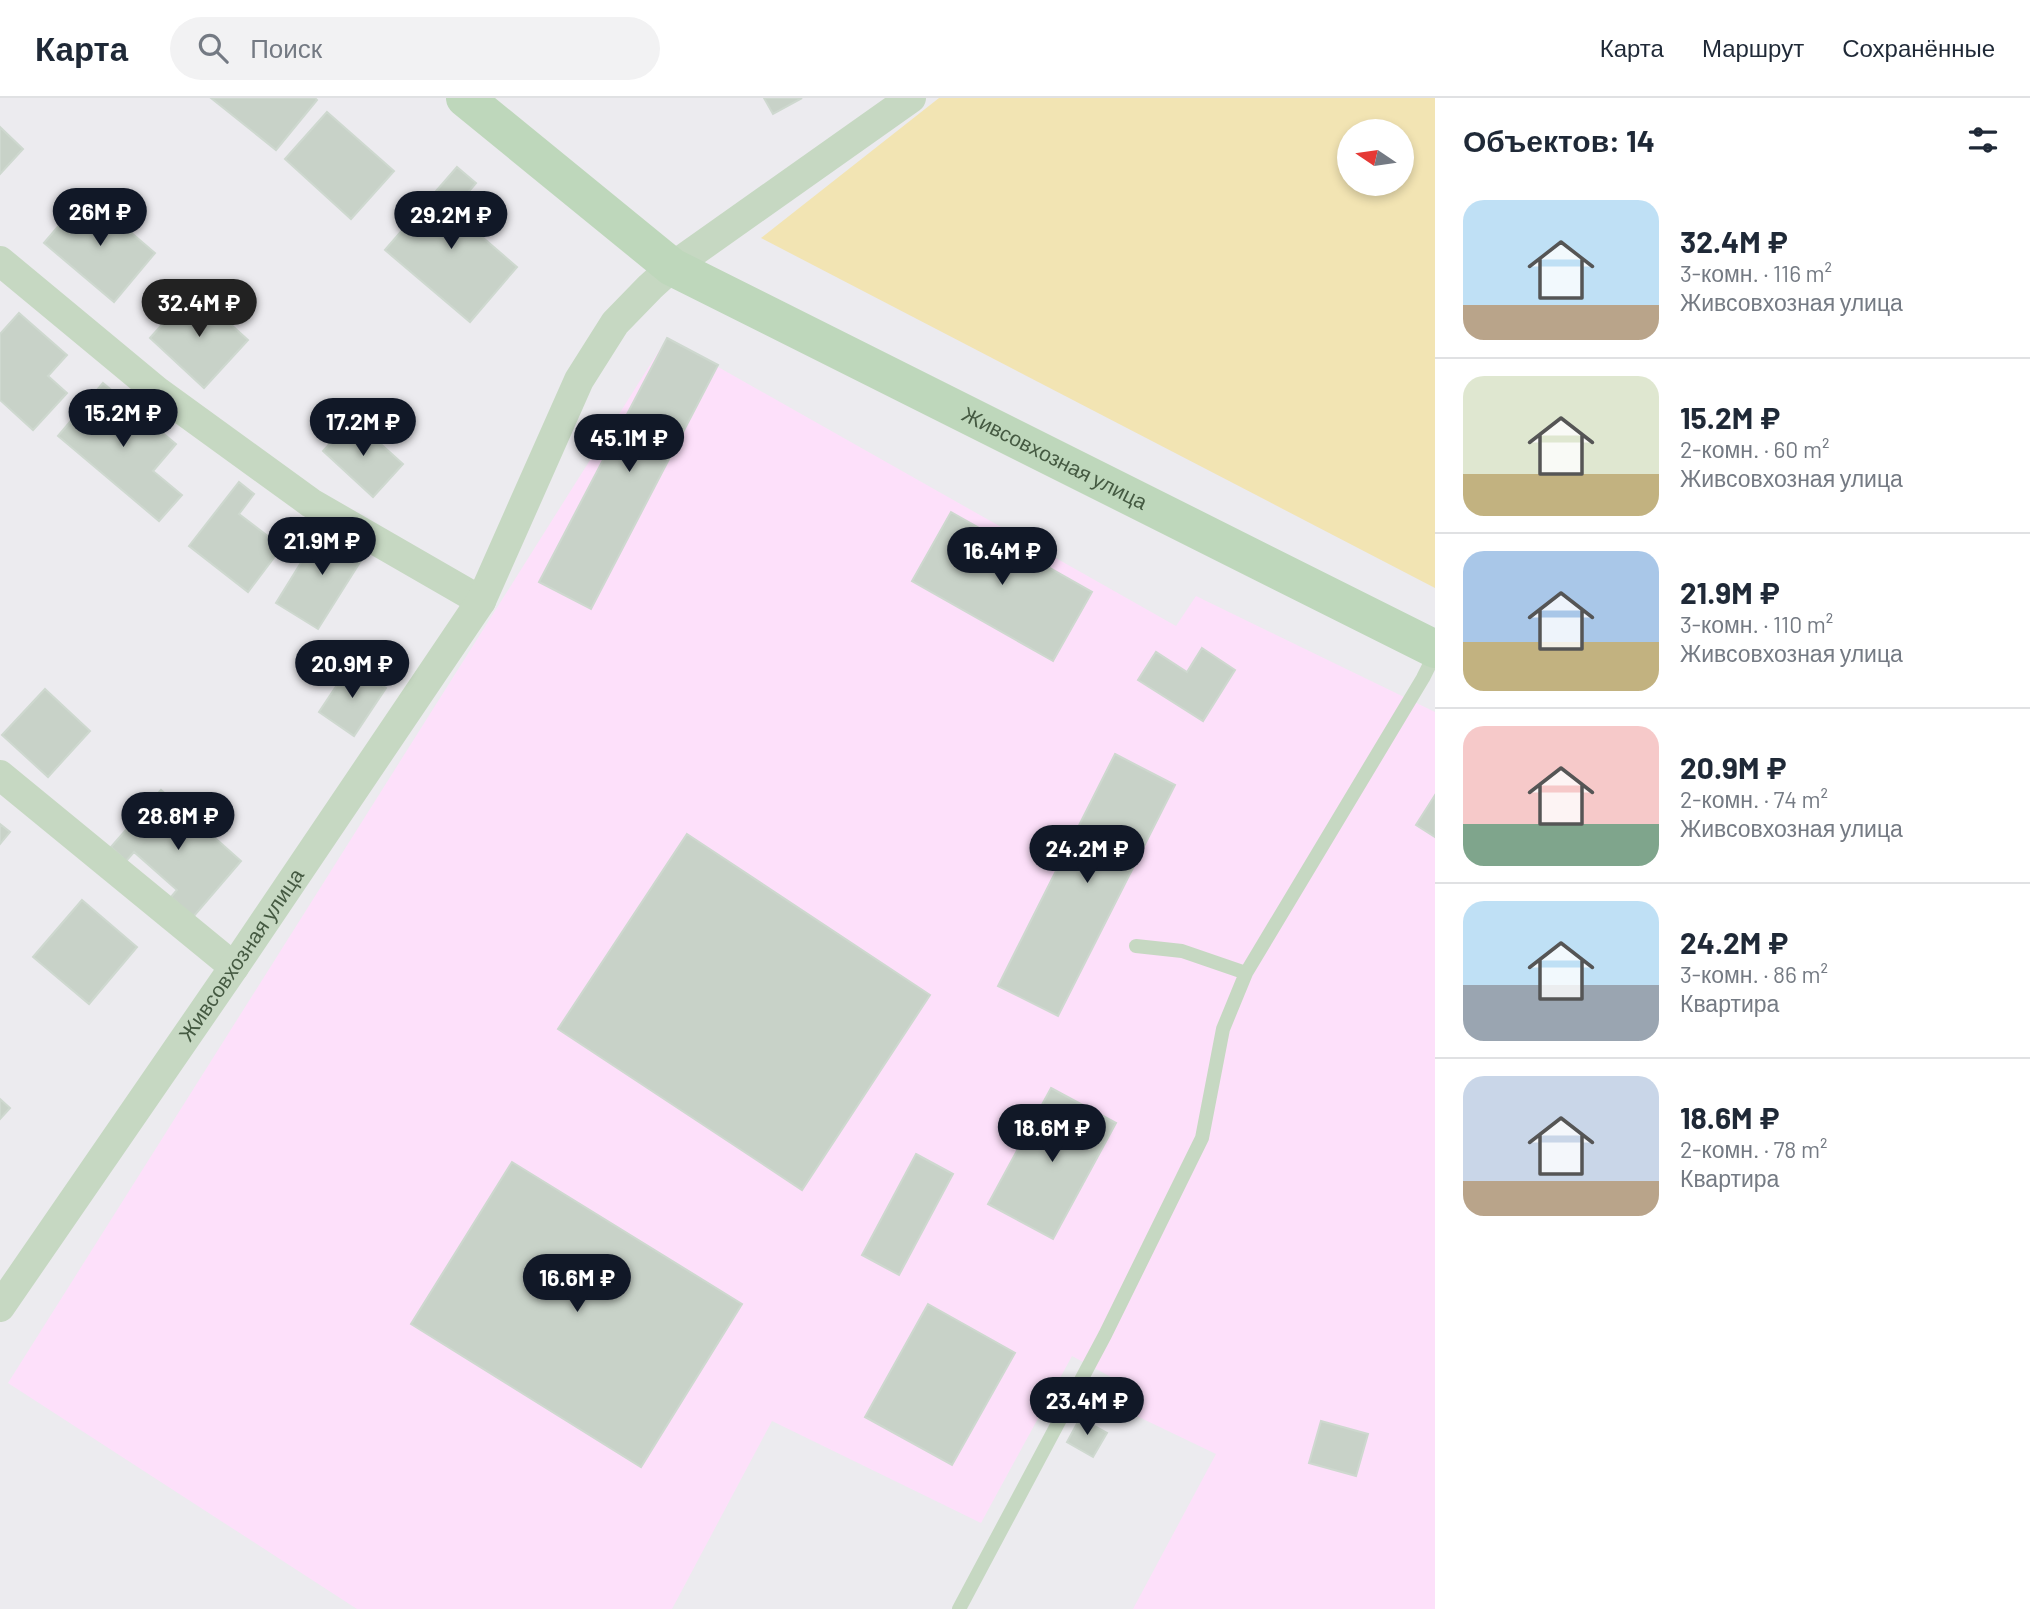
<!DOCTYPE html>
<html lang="ru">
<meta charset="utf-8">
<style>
:root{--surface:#fff;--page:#f2f2f3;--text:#1f2937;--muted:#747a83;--line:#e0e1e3;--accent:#111827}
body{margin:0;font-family:Barlow,sans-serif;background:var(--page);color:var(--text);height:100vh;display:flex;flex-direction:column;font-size:26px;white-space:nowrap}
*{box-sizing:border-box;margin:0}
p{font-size:23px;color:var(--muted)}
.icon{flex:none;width:38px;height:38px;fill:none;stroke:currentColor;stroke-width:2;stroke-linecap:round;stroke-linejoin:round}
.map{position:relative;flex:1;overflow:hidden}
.panel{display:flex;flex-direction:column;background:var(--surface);width:595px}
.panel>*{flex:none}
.needle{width:46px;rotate:283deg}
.fabs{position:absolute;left:1337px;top:21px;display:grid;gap:14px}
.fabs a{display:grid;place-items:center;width:77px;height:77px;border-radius:50%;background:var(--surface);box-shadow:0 4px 10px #0003;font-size:35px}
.price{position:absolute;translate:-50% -60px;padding:0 16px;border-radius:24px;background:var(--accent);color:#fff;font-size:23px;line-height:46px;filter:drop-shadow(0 2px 4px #0008)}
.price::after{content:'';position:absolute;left:50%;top:42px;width:21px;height:16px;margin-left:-10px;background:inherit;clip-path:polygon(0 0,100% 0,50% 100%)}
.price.selected{background:#222;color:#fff}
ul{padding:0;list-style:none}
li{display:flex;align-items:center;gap:21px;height:175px;padding:0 28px}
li+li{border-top:2px solid var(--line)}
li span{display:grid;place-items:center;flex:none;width:196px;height:140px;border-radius:21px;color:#555}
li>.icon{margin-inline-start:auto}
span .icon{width:84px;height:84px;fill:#fffc;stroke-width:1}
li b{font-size:30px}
h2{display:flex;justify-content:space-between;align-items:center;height:84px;padding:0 28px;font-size:30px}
header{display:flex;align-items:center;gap:42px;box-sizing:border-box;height:98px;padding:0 35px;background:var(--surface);border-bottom:2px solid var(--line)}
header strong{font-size:33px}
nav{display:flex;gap:38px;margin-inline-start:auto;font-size:24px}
.search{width:490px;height:63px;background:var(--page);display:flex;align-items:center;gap:18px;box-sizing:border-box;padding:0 24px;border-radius:38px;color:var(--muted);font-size:26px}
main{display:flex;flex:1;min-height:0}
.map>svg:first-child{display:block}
</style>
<header>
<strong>Карта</strong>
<div class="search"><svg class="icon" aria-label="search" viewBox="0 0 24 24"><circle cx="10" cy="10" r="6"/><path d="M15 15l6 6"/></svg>Поиск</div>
<nav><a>Карта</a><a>Маршрут</a><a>Сохранённые</a></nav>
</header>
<main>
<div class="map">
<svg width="1435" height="1511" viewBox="0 0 1435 1511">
<rect width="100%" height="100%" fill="#ecebef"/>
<path fill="#fde0fa" d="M667 240 1176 528 1196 498 1435 614V1511H1133L1216 1356 1118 1309 1122 1285 1072 1258 981 1425 772 1323 672 1511H357L8 1285Z"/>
<path fill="#f2e4b3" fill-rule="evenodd" d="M939 0H1435V490L761 140ZM1349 33H1402V86H1349Z"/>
<path fill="#c8d2c8" stroke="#ced8cf" stroke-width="2" d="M211 0H315L317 2 276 52Z
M764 0H802L773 16Z
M327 14 394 73 351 121 285 61Z
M0 29 23 51 0 76Z
M457 69 476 85 452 113 517 169 470 224 385 152Z
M86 96 155 155 114 204 44 145Z
M193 192 248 242 204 290 150 240Z
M19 215 67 257 48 278 67 295 33 332 0 302V236Z
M667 240 718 267 591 511 539 484Z
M103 285 176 346 153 373 182 397 159 423 58 338Z
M353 321 403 366 373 399 323 353Z
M239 384 254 396 239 416 282 449 248 494 189 448Z
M951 414 1092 494 1053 563 912 483Z
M325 426 367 453 318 531 276 505Z
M1202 550 1235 572 1203 623 1138 582 1156 554 1187 574Z
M351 566 386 590 354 638 319 614Z
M45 591 90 633 48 679 2 637Z
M1115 656 1175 687 1058 918 998 888Z
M161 692 241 763 193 819 171 799 177 792 134 754 126 763 111 749Z
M1435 697V739L1416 727Z
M0 726 10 734 0 746Z
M687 736 930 897 802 1092 558 931Z
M82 802 137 849 89 906 33 859Z
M1051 990 1116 1025 1053 1141 988 1106Z
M0 1001 10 1010 0 1021Z
M916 1056 953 1076 899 1177 862 1157Z
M512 1064 742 1206 641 1369 411 1226Z
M928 1206 1015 1255 952 1367 865 1319Z
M1080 1320 1107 1335 1093 1359 1067 1344Z
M1321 1323 1368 1336 1356 1378 1309 1365Z"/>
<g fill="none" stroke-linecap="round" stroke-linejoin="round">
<path stroke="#c6d8c2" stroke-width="14" d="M1136 848 1182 853 1246 875
M959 1511 1105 1237 1202 1040 1223 931 1246 875 1423 580 1435 556"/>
<g stroke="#c6d8c2" stroke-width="30">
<path d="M0 163 158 294 311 405 481 503"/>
<path d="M0 677 234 869"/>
<path id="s1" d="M0 1209 234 869 481 503 579 282 615 225 650 189 672 169 911 0"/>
</g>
<path stroke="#bed7bb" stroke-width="38" id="s2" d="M465 0 672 169 1435 551"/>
</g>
<g text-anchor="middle" stroke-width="7" stroke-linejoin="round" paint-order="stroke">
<g font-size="21" fill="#455a42" stroke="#fff">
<text dy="7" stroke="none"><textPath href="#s2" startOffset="695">Живсовхозная улица</textPath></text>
<text dy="7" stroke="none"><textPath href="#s1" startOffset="427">Живсовхозная улица</textPath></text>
</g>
</g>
</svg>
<div class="fabs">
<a><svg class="needle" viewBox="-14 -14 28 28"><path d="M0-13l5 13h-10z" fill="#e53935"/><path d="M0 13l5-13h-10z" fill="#747a83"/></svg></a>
</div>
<b class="price" style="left:100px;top:150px">26M ₽</b>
<b class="price" style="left:451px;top:153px">29.2M ₽</b>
<b class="price selected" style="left:199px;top:241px">32.4M ₽</b>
<b class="price" style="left:123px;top:351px">15.2M ₽</b>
<b class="price" style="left:363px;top:360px">17.2M ₽</b>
<b class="price" style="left:629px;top:376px">45.1M ₽</b>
<b class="price" style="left:322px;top:479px">21.9M ₽</b>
<b class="price" style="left:1002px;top:489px">16.4M ₽</b>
<b class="price" style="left:352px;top:602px">20.9M ₽</b>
<b class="price" style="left:178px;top:754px">28.8M ₽</b>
<b class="price" style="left:1087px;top:787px">24.2M ₽</b>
<b class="price" style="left:1052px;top:1066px">18.6M ₽</b>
<b class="price" style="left:577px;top:1216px">16.6M ₽</b>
<b class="price" style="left:1087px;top:1339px">23.4M ₽</b>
</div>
<section class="panel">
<h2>Объектов: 14<svg class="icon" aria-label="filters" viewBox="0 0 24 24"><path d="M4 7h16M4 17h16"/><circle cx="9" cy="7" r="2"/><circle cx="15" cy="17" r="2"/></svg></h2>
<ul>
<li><span style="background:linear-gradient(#bfe0f5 75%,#b9a48a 0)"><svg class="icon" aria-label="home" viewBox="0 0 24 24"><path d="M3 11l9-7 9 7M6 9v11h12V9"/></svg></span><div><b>32.4M ₽</b><p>3-комн. · 116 m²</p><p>Живсовхозная улица</p></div></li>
<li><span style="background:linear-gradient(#dfe7d0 70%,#c2b280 0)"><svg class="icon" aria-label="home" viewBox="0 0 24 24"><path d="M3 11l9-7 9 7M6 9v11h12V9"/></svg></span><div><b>15.2M ₽</b><p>2-комн. · 60 m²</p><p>Живсовхозная улица</p></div></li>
<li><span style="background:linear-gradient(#a9c7e8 65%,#c2b280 0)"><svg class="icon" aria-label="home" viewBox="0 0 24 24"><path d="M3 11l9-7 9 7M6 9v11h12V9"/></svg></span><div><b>21.9M ₽</b><p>3-комн. · 110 m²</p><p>Живсовхозная улица</p></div></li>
<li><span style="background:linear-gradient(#f6c9c9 70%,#7fa58c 0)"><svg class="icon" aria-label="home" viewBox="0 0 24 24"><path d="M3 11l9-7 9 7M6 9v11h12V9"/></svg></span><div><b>20.9M ₽</b><p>2-комн. · 74 m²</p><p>Живсовхозная улица</p></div></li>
<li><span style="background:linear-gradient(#bfe0f5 60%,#9aa5b1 0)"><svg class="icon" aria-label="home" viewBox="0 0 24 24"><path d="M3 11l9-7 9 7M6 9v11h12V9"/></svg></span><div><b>24.2M ₽</b><p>3-комн. · 86 m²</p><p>Квартира</p></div></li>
<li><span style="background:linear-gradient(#c9d6e8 75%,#b9a48a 0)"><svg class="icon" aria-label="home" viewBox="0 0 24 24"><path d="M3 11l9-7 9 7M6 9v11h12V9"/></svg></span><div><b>18.6M ₽</b><p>2-комн. · 78 m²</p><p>Квартира</p></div></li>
</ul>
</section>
</main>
